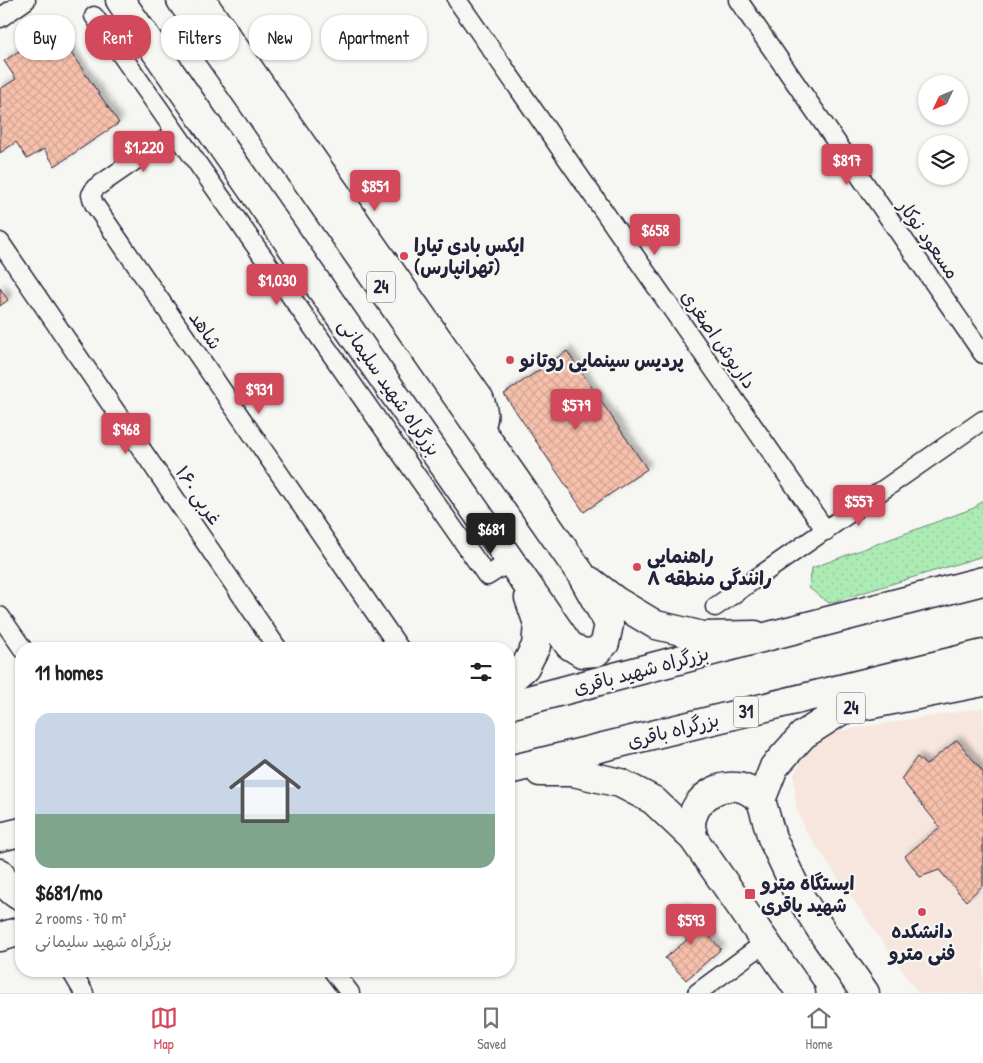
<!DOCTYPE html>
<meta charset="utf-8">
<style>
:root{--surface:#fff;--page:#f2f2f2;--text:#222;--muted:#767676;--line:#e0e0e0;--accent:#d1495b}
body{margin:0;font-family:"Patrick Hand","Playpen Sans Arabic",sans-serif;background:var(--page);color:var(--text);height:100vh;display:flex;flex-direction:column;font-size:19px;white-space:nowrap}
*{box-sizing:border-box;margin:0}
p{font-size:16px;color:var(--muted)}
.icon{flex:none;width:28px;height:28px;fill:none;stroke:currentColor;stroke-width:2;stroke-linecap:round;stroke-linejoin:round}
.map{position:relative;flex:1;overflow:hidden}
.side{position:absolute;left:15px;top:642px;width:500px;height:335px;display:flex;flex-direction:column;background:var(--surface);border-radius:20px;box-shadow:0 1px 4px #0004}
.side>*{flex:none}
.banner{position:absolute;left:15px;top:15px;width:500px;height:45px;display:flex;gap:10px}
.needle{width:32px;rotate:226deg}
.fabs{position:absolute;left:918px;top:75px;display:grid;gap:10px}
.fabs a{display:grid;place-items:center;width:50px;height:50px;border-radius:50%;background:var(--surface);box-shadow:0 1px 4px #0004;font-size:25px}
.price{position:absolute;translate:-50% -42px;padding:0 11px;border-radius:5px;background:var(--accent);color:#fff;font-size:16px;line-height:32px;filter:drop-shadow(0 1px 2px #0008)}
.price::after{content:'';position:absolute;left:50%;top:30px;width:15px;height:11px;margin-left:-8px;background:inherit;clip-path:polygon(0 0,100% 0,50% 100%)}
.price.active{background:#222;color:#fff}
ul{padding:0;list-style:none}
li{display:grid;align-content:center;gap:10px;height:265px;padding:0 20px}
li span{display:grid;place-items:center;height:155px;border-radius:15px;color:#555}
li>.icon{margin-inline-start:auto}
span .icon{width:90px;height:90px;fill:#fffc;stroke-width:1}
li b{font-size:21px}
h2{display:flex;justify-content:space-between;align-items:center;height:60px;padding:0 20px;font-size:21px}
.chip{padding:0 18px;border-radius:20px;background:var(--surface);box-shadow:0 1px 4px #0004;font-size:18px;line-height:45px}
.chip.active{background:var(--accent);color:#fff}
.menu{display:flex;justify-content:space-around;align-items:center;height:70px;border-top:1px solid var(--line);background:var(--surface);font-size:14px;color:var(--muted)}
.menu a{display:grid;justify-items:center;gap:2px}
.menu .active{color:var(--accent)}
.map>svg:first-child{display:block}
</style>
<div class="map">
<svg width="983" height="993" viewBox="0 0 983 993">
<defs>
<pattern id="green-dots" width="8" height="8" patternUnits="userSpaceOnUse" patternTransform="scale(1.25)"><rect width="8" height="8" fill="#acecb4"/><path d="M2 2h.1M6 6h.1" fill="none" stroke="#94ca9c" stroke-width="1.8" stroke-linecap="round"/></pattern>
<pattern id="building-cross-hatch" width="8" height="8" patternUnits="userSpaceOnUse" patternTransform="scale(1.25)"><rect width="8" height="8" fill="#f7c0ab"/><path d="M0 0l8 8M0 8l8-8" fill="none" stroke="#d3a594"/></pattern>
<filter id="shadow"><feDropShadow dx="4.5" dy="-4.5" stdDeviation="2.5" flood-color="#0004"/></filter>
</defs>
<rect width="100%" height="100%" fill="#f6f6f2"/>
<filter id="ink" filterUnits="userSpaceOnUse"><feTurbulence type="fractalNoise" baseFrequency=".02" numOctaves="2"/><feDisplacementMap in="SourceGraphic" scale="10" xChannelSelector="R" yChannelSelector="G"/><feConvolveMatrix kernelMatrix="1 2 1 2 8 2 1 2 1" color-interpolation-filters="sRGB"/></filter>
<g filter="url(#ink)">
<path fill="#f6e6dd" d="M983 708V993H918L805 830 796 806 794 774 809 749 832 732Z"/>
<path fill="url(#green-dots)" stroke="#678778" d="M983 500V556L829 603 809 588 812 568 974 508Z"/>
<path fill="url(#building-cross-hatch)" stroke="#22223b" filter="url(#shadow)" d="M54 28 119 123 55 166 44 149 27 159 16 142 0 153V108L2 107 0 104V89L16 79 4 61Z
M0 288 8 300 0 306Z
M567 351 647 469 584 512 504 394Z
M957 740 983 772V885L966 901 939 870 920 877 905 856 940 827 901 779 917 757 926 765Z
M682 907 721 949 686 980 665 958 687 940 671 915Z"/>
<g fill="none" stroke-linecap="round" stroke-linejoin="round">
<g stroke="#22223b" stroke-width="21">
<path id="minor" d="M207 0 484 397C490 414 490 418 483 434
M457 0 826 531
M738 0 983 354
M94 16 487 576 511 561
M0 18 26 0
M175 133 95 188 91 195 94 204 400 649
M0 242 278 649
M715 607 983 420
M0 616 23 649
M71 971 84 993
M333 971 350 993
M697 993 766 942"/>
</g>
<g stroke="#22223b" stroke-width="31">
<path id="primary" d="M120 0 569 645 582 653 596 652 605 643 609 624 581 574 181 0
M590 581 616 601 656 625 703 636 755 635
M509 681 525 667 536 646 538 624 529 598
M0 937 21 931"/>
</g>
<g stroke="#22223b" stroke-width="31">
<path id="trunk" d="M509 705 773 635 983 581
M509 770 983 654
M540 772H573L620 783 653 800 693 838 801 993
M761 800 774 767 803 735 842 710 983 682
M761 800 772 838 799 895 825 936 865 993
M0 837 21 832
M693 838C693 835 692 830 691 827 691 803 714 784 737 787 747 788 754 794 761 800
M0 873C5 884 10 891 21 897"/>
</g>
<use href="#minor" stroke="#f6f6f2" stroke-width="18"/>
<use href="#primary" stroke="#f6f6f2" stroke-width="28"/>
<use href="#trunk" stroke="#f6f6f2" stroke-width="28"/>
</g>
</g>
<g fill="#d1495b" stroke="#f6f6f2" stroke-width="2">
<circle cx="404" cy="256" r="5"/>
<circle cx="510" cy="360" r="5"/>
<circle cx="637" cy="567" r="5"/>
<rect x="744" y="888" width="12" height="12" rx="2.5"/>
<circle cx="922" cy="912" r="5"/>
</g>
<g text-anchor="middle" stroke-width="4.5" stroke-linejoin="round" paint-order="stroke">
<g fill="#f6f6f2" stroke="#626272" stroke-width="1">
<rect x="367" y="271.5" width="28" height="31" rx="4"/>
<rect x="837" y="692.5" width="28" height="31" rx="4"/>
<rect x="733.5" y="696.5" width="25" height="31" rx="4"/>
</g>
<g font-size="18" font-weight="bold" fill="#22223b">
<text x="381" y="293">24</text>
<text x="851" y="714">24</text>
<text x="746" y="718">31</text>
</g>
<g font-size="19" fill="#22223b" stroke="#f6f6f2">
<text transform="translate(929 239) rotate(55)" y="7">مسعود نوکار</text>
<text transform="translate(206 330) rotate(55)" y="7">شاهد</text>
<text transform="translate(719 339) rotate(55)" y="7">داریوش اصغری</text>
<text transform="translate(390 387) rotate(55)" y="7">بزرگراه شهید سلیمانی</text>
<text transform="translate(199 495) rotate(56)" y="7">۱۶۰ غربی</text>
<text transform="translate(641 670) rotate(-15)" y="7">بزرگراه شهید باقری</text>
<text transform="translate(673 730) rotate(-14)" y="7">بزرگراه باقری</text>
</g>
<g font-size="19" font-weight="bold" fill="#22223b" stroke="#f6f6f2" text-anchor="start">
<text x="414" y="252">ایکس بادی تیارا<tspan x="414" dy="22">(تهرانپارس)</tspan></text>
<text x="520" y="367">پردیس سینمایی روتانو</text>
<text x="647" y="563">راهنمایی<tspan x="647" dy="22">رانندگی منطقه ۸</tspan></text>
<text x="761" y="890">ایستگاه مترو<tspan x="761" dy="22">شهید باقری</tspan></text>
<text x="922" y="938" text-anchor="middle">دانشکده<tspan x="922" dy="22">فنی مترو</tspan></text>
</g>
</g>
</svg>
<div class="fabs">
<a><svg class="needle" viewBox="-14 -14 28 28"><path d="M0-13l5 13h-10z" fill="#e53935"/><path d="M0 13l5-13h-10z" fill="#767676"/></svg></a>
<a><svg class="icon" aria-label="layers" viewBox="0 0 24 24"><path d="M12 4l9 5-9 5-9-5zM3 14l9 5 9-5"/></svg></a>
</div>
<b class="price" style="left:144px;top:173px">$1,220</b>
<b class="price" style="left:847px;top:186px">$817</b>
<b class="price" style="left:375px;top:212px">$851</b>
<b class="price" style="left:655px;top:256px">$658</b>
<b class="price" style="left:277px;top:306px">$1,030</b>
<b class="price" style="left:259px;top:415px">$931</b>
<b class="price" style="left:576px;top:431px">$579</b>
<b class="price" style="left:126px;top:455px">$968</b>
<b class="price" style="left:859px;top:527px">$557</b>
<b class="price active" style="left:491px;top:555px">$681</b>
<b class="price" style="left:691px;top:946px">$593</b>
<div class="banner">
<a class="chip">Buy</a>
<a class="chip active">Rent</a>
<a class="chip">Filters</a>
<a class="chip">New</a>
<a class="chip">Apartment</a>
</div>
<section class="side">
<h2>11 homes<svg class="icon" aria-label="filters" viewBox="0 0 24 24"><path d="M4 7h16M4 17h16"/><circle cx="9" cy="7" r="2"/><circle cx="15" cy="17" r="2"/></svg></h2>
<ul>
<li><span style="background:linear-gradient(#c9d6e8 65%,#7fa58c 0)"><svg class="icon" aria-label="home" viewBox="0 0 24 24"><path d="M3 11l9-7 9 7M6 9v11h12V9"/></svg></span><div><b>$681/mo</b><p>2 rooms · 70 m²</p><p>بزرگراه شهید سلیمانی</p></div></li>
</ul>
</section>
</div>
<nav class="menu">
<a class="active"><svg class="icon" aria-label="map" viewBox="0 0 24 24"><path d="M3 6l6-2 6 2 6-2v14l-6 2-6-2-6 2zM9 4v14M15 6v14"/></svg>Map</a>
<a><svg class="icon" aria-label="saved" viewBox="0 0 24 24"><path d="M7 4h10v16l-5-4-5 4z"/></svg>Saved</a>
<a><svg class="icon" aria-label="home" viewBox="0 0 24 24"><path d="M3 11l9-7 9 7M6 9v11h12V9"/></svg>Home</a>
</nav>
